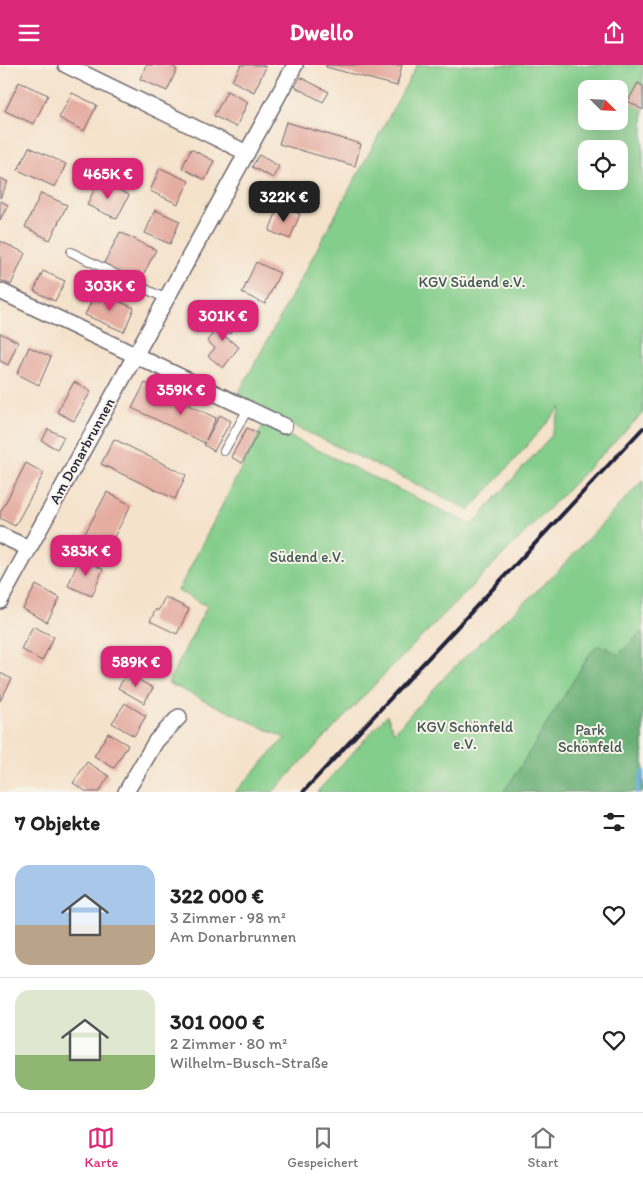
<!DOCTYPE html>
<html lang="de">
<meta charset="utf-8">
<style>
:root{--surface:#fff;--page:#f2f2f2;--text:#222;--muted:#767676;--line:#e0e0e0;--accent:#db2777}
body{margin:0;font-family:Itim,sans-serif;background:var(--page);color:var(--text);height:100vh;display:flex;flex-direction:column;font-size:19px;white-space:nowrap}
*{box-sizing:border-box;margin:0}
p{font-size:16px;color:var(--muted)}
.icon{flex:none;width:28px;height:28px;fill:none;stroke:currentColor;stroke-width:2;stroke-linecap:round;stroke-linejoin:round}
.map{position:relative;height:727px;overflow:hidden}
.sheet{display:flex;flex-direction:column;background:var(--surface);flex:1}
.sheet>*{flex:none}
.needle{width:32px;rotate:114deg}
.tools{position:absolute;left:578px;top:15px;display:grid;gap:10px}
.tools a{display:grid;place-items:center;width:50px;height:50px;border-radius:10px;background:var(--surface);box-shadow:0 5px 20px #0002;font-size:25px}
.price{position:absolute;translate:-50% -42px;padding:0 11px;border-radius:10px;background:var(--accent);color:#fff;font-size:16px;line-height:32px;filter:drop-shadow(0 1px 2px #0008)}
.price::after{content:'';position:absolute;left:50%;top:30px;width:15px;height:11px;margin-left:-8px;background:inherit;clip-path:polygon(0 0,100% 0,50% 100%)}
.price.active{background:#222;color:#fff}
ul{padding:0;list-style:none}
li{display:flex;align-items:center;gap:15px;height:125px;padding:0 15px}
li+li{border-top:1px solid var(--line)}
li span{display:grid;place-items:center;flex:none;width:140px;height:100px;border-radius:15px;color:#555}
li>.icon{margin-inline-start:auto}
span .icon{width:60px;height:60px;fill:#fffc;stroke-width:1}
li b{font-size:21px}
h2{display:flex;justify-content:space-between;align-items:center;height:60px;padding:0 15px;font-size:21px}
header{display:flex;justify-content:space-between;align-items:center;height:65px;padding:0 15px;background:var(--accent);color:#fff;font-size:22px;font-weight:700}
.menu{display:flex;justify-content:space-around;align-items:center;height:70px;border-top:1px solid var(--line);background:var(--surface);font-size:14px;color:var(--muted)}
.menu a{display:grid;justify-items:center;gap:2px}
.menu .active{color:var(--accent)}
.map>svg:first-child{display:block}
</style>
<header><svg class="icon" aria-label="menu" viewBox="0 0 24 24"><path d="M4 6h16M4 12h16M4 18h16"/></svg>Dwello<svg class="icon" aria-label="share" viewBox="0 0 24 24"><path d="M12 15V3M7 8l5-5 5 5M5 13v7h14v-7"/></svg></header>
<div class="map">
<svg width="643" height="727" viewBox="0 0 643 727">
<rect width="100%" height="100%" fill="#f7f3e8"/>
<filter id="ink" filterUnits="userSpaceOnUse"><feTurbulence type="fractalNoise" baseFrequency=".02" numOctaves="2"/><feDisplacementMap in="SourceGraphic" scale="10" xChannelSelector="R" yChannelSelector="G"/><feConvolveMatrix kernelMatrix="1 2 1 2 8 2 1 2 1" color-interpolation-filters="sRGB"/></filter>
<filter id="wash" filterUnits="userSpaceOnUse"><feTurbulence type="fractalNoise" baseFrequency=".0096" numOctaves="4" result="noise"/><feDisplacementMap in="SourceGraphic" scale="20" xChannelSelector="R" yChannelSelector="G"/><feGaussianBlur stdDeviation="1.12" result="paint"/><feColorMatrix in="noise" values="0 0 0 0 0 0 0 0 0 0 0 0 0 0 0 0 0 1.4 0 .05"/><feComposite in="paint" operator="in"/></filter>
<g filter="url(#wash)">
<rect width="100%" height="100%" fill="#f5e2cb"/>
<path fill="#84ce8b" stroke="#537863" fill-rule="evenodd" d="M417 0H643V348L381 613 273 727H235L285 673 168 618 207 541 178 526 264 359 472 460 551 371 561 342 470 445 236 333ZM586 24H619V56H586ZM586 84H619V116H586Z
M643 415V727H317L387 650 394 667 454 602 555 509Z"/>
<path fill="#6bb177" stroke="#466a59" d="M643 565V727H503L514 712 591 587 597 581 606 582 618 590Z"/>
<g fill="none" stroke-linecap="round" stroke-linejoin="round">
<path stroke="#5fabd8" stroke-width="4.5" d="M637 727 643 707"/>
</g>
<g id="blocks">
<path fill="#e5aca0" d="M146 0H169L177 4 167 26 140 14Z
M241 0H262L266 2 254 27 232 16Z
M326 0H402L397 21 326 2Z
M300 12 329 27 323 37 295 22Z
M19 17 48 30 34 59 5 46Z
M638 18 643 21V45L628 36Z
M227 26 248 37 236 62 214 51Z
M72 28 97 40 84 66 59 53Z
M286 57 361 79 355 101 279 79Z
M29 82 66 99 55 122 18 105Z
M191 84 214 96 205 115 182 103Z
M259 90 279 101 273 113 252 102Z
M160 103 189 116 178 139 150 126Z
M0 113 8 117 0 133Z
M99 115 129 130 117 154 87 140Z
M41 128 67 140 50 175 25 162Z
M0 136 8 140 0 155Z
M279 141 300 149 290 174 269 166Z
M155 145 180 156 170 179 145 168Z
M120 167 156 185 139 218 103 200Z
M0 176 25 188 11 220 0 215Z
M256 197 280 208 265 239 242 228Z
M43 206 65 216 55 236 34 226Z
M96 226 134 243 124 267 85 250Z
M227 250 238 258 230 269 227 267 224 271 239 282 223 303 208 291 215 283 207 276Z
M0 268 18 277 8 300 0 296Z
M29 282 51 292 39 320 17 309Z
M74 317 91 326 74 356 57 347Z
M145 318 216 353 206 375 220 350 231 356 214 386 204 380 205 378 132 343Z
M247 363 258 368 242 398 231 392Z
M48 364 64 372 57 384 42 376Z
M114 374 186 410 175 434 101 399Z
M26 398 44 408 15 461 0 453V448Z
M107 427 131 440 105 489 81 476Z
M79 494 103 504 92 531 68 521Z
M36 520 60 533 47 557 23 544Z
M165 532 189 544 177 569 150 556 156 544 158 546Z
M33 561 54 572 42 596 21 584Z
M0 608 12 614 0 636Z
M127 608 153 623 144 638 118 623Z
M125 638 146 651 134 671 112 658Z
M108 668 128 680 114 703 94 691Z
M87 697 109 711 99 727H87L73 718Z"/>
</g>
</g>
<g filter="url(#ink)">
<use href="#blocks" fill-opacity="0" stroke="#6c656d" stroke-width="1"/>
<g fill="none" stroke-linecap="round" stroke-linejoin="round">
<g stroke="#6c656d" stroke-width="10">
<path id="service" d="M71 187 166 234
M224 386 248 344"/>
</g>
<g stroke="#6c656d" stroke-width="18">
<path id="minor" d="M66 0 247 88
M0 226 284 361
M0 470 28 483
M0 536 295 0
M126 727 156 676 179 652"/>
</g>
<use href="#service" stroke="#fff" stroke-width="8"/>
<use href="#minor" stroke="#fff" stroke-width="15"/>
<path stroke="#22223b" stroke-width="4" d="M303 727 643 363"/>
</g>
</g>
<g text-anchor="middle" stroke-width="4" stroke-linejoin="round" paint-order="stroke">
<g font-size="15" fill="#3f5653" stroke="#f7f3e8">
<text x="472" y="222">KGV Südend e.V.</text>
<text x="307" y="497">Südend e.V.</text>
<text x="465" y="667">KGV Schönfeld<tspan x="465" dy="17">e.V.</tspan></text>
<text x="590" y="670">Park<tspan x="590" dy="17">Schönfeld</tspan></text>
</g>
<g font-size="15" fill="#22223b" stroke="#f7f3e8">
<text transform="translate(82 386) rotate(-61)" y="5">Am Donarbrunnen</text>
</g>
</g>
</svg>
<div class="tools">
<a><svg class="needle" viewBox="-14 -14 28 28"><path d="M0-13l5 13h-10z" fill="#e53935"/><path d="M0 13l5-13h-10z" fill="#767676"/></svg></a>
<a><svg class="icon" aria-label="locate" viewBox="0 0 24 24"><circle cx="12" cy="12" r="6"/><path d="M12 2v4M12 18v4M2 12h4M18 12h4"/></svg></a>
</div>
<b class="price" style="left:108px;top:135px">465K €</b>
<b class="price active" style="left:284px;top:158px">322K €</b>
<b class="price" style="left:110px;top:247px">303K €</b>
<b class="price" style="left:223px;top:277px">301K €</b>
<b class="price" style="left:181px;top:351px">359K €</b>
<b class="price" style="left:86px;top:512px">383K €</b>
<b class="price" style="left:136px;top:623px">589K €</b>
</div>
<section class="sheet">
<h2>7 Objekte<svg class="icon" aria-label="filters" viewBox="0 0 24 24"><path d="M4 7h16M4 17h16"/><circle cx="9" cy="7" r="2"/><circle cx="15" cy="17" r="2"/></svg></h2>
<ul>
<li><span style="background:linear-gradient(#a9c7e8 60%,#b9a48a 0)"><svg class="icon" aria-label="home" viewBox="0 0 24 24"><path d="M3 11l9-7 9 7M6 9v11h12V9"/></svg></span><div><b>322 000 €</b><p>3 Zimmer · 98 m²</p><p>Am Donarbrunnen</p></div><svg class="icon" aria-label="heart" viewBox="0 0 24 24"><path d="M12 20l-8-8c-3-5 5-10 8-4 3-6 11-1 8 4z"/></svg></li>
<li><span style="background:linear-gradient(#dfe7d0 65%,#8fb573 0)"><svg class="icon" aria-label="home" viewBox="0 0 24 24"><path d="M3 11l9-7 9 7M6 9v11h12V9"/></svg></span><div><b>301 000 €</b><p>2 Zimmer · 80 m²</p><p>Wilhelm-Busch-Straße</p></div><svg class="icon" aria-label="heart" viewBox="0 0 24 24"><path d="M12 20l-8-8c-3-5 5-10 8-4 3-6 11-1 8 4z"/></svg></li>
</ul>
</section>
<nav class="menu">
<a class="active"><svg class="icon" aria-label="map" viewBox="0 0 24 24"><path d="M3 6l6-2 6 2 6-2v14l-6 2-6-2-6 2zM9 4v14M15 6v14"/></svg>Karte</a>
<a><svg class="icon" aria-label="saved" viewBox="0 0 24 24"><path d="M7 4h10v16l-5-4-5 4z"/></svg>Gespeichert</a>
<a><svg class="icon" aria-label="home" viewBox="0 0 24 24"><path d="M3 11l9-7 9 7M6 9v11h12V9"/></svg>Start</a>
</nav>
